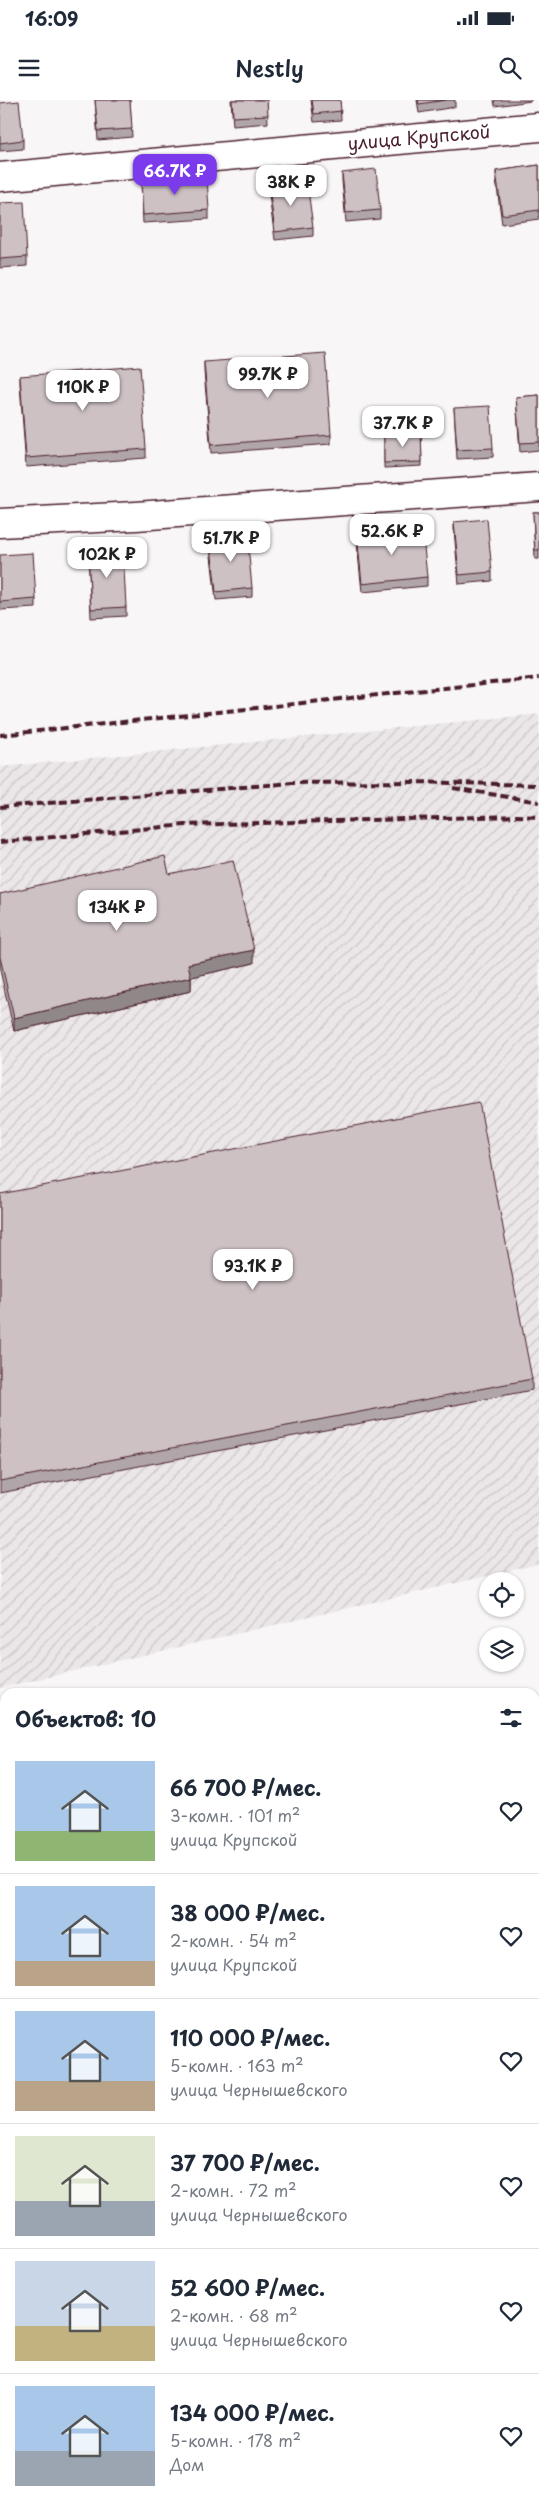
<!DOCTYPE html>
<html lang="ru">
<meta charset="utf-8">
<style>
:root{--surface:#fff;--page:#f2f2f3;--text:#1f2937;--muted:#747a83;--line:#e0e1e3;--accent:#7c3aed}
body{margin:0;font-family:"Playpen Sans",sans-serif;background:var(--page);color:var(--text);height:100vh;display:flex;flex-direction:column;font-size:19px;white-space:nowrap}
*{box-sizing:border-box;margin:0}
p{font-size:16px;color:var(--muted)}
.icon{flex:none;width:28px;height:28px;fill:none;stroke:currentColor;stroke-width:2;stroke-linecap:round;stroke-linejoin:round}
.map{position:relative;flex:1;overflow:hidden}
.drawer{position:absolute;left:0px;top:1588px;width:540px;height:821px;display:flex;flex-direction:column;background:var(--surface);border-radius:15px 15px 0 0;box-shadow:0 1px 4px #0004}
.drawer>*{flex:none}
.fabs{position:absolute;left:479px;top:1472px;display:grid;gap:10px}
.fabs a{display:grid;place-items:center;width:45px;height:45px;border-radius:50%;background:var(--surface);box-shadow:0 1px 4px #0004;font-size:25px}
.price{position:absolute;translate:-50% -42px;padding:0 11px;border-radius:10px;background:#fff;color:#222;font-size:16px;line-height:32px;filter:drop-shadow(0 1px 2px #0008)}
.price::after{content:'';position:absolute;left:50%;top:30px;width:15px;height:11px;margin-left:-8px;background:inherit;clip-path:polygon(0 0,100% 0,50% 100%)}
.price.current{background:var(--accent);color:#fff}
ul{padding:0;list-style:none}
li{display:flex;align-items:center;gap:15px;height:125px;padding:0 15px}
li+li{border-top:1px solid var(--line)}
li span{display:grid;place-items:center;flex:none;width:140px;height:100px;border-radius:0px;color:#555}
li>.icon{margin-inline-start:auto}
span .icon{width:60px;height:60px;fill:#fffc;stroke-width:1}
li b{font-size:21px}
h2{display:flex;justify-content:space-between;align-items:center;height:60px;padding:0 15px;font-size:21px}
.status{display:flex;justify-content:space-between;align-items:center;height:35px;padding:0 25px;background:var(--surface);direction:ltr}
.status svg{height:14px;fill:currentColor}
header{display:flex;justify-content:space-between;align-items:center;height:65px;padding:0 15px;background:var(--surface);font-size:22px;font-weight:600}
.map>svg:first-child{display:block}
</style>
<div class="status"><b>16:09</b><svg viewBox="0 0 49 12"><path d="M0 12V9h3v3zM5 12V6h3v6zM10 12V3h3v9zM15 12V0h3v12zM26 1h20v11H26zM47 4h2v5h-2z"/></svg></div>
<header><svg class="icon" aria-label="menu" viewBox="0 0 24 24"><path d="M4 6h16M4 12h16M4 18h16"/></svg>Nestly<svg class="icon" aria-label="search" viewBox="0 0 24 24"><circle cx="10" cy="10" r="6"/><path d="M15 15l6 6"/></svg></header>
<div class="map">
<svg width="539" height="2408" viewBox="0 0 539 2408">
<defs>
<pattern id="industrial-furrows" width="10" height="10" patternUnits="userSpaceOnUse" patternTransform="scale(1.25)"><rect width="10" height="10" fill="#ebe6e8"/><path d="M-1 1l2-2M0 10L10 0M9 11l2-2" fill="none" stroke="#cbc5c7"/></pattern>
</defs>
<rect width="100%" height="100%" fill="#f8f6f7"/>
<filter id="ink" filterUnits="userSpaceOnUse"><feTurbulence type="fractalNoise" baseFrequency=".02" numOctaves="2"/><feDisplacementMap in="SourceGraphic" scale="10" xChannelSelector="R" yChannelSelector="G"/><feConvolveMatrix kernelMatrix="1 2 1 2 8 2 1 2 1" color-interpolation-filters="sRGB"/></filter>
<g filter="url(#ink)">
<path fill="url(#industrial-furrows)" d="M539 614V1464L0 1588V667Z"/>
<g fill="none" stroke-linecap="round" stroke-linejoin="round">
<g stroke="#4a1f2b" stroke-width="31">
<path id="street" d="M0 77 539 27
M0 423 136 416 539 387"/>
</g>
<use href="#street" stroke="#fff" stroke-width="28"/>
<path stroke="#4a1f2b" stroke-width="4" stroke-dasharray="8 4" stroke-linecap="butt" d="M0 635 539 578
M453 688 539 702
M0 707 292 683 412 682 539 685
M0 742 185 725 517 716 539 717"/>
</g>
<path fill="#b0a6a9" stroke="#4a1f2b" d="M95 0H130L132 37 98 40Z
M231 0H267L268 23 233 26Z
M311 0H340L341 20 314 22Z
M417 0H455V7L419 13Z
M494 0H531V1L495 6Z
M0 3 23 40V49L0 51Z
M539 65V119L502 124 496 80V71Z
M342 73 380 110V119L346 122 342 81Z
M141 82 209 110V119L143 123Z
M269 87 313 127V136L275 140 269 95Z
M0 103 27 157V166L0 168Z
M204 262 331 335V344L211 353 204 271Z
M20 276 146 349V358L26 367 20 284Z
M539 295V350L520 352 516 297Z
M454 308 493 348V357L457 359Z
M421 332 422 366 384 368V333Z
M533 412H539V459H535Z
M454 422 492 472V481L459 484 454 430Z
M357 434 427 477V486L362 492 357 443Z
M210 438 252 488V497L216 500 210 447Z
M88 451 126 507V516L91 518Z
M0 455 36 499V508L0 510Z
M169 774 254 863 191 877V891L14 931 0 870V794Z
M0 1094 532 1279V1290L0 1393Z
M5 2025V2088L0 2089V2026Z"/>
<path fill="#908789" stroke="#4a1f2b" d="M254 850V863L188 878V864Z
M191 877V891L14 931V918Z"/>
<path fill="#cdc1c4" stroke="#4a1f2b" d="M95 0H130L132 29 98 31Z
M232 0H267L268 15 233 17Z
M312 0H340L341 11 314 14Z
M418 0H446L419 4Z
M19 1 23 40 0 43V3Z
M539 65V110L502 115 496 71Z
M376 69 380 110 346 113 342 73Z
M207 78 209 110 143 115 141 82Z
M307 82 313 127 275 132 269 87Z
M24 102 27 157 0 159V103Z
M325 253 331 335 211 345 204 262Z
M140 266 146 349 26 358 20 276Z
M539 295V342L520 343 516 297Z
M490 306 493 348 457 350 454 308Z
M421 332 422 362 384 363V333Z
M533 412H539V450H535Z
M487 419 492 472 459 475 454 422Z
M422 427 427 477 362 484 357 434Z
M247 434 252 488 216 492 210 438Z
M123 449 126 507 91 509 88 451Z
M33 453 36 499 0 502V455Z
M165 756 169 774 233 760 254 850 188 864 191 877 14 918 0 857V794Z
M479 1002 532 1279 0 1381V1094Z
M5 2025V2077L0 2078V2026Z"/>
</g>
<g text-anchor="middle" stroke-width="4.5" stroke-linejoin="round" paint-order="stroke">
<g font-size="18" fill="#4a1f2b" stroke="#fff">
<text transform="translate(419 38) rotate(-5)" y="6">улица Крупской</text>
</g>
</g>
</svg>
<div class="fabs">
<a><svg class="icon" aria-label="locate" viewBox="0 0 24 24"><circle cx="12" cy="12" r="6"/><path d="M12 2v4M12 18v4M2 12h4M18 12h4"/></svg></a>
<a><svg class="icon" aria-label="layers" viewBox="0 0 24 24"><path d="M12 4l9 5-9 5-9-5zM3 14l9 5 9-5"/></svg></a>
</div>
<b class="price current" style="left:175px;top:96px">66.7K ₽</b>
<b class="price" style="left:291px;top:107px">38K ₽</b>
<b class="price" style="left:268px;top:299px">99.7K ₽</b>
<b class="price" style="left:83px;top:312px">110K ₽</b>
<b class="price" style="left:403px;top:348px">37.7K ₽</b>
<b class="price" style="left:392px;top:456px">52.6K ₽</b>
<b class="price" style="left:231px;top:463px">51.7K ₽</b>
<b class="price" style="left:107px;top:479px">102K ₽</b>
<b class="price" style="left:117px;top:832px">134K ₽</b>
<b class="price" style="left:253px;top:1191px">93.1K ₽</b>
<section class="drawer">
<h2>Объектов: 10<svg class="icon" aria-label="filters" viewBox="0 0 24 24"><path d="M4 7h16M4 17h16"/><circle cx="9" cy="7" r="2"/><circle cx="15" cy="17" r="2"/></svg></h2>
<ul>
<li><span style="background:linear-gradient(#a9c7e8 70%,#8fb573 0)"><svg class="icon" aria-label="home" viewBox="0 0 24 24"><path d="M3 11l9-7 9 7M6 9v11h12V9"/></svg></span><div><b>66 700 ₽/мес.</b><p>3-комн. · 101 m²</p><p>улица Крупской</p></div><svg class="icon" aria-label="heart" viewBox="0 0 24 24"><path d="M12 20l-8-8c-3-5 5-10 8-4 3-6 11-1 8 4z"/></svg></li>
<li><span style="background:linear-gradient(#a9c7e8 75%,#b9a48a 0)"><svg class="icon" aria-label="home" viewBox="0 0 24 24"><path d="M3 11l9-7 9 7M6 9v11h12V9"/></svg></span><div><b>38 000 ₽/мес.</b><p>2-комн. · 54 m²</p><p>улица Крупской</p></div><svg class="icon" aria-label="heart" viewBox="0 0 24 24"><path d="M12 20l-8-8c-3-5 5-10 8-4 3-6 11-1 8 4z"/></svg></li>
<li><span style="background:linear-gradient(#a9c7e8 70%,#b9a48a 0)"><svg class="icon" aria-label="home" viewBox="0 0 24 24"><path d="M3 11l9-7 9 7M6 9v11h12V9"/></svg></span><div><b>110 000 ₽/мес.</b><p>5-комн. · 163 m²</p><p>улица Чернышевского</p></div><svg class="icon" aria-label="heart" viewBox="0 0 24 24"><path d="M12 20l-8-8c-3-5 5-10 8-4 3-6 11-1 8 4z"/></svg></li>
<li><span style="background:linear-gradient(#dfe7d0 65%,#9aa5b1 0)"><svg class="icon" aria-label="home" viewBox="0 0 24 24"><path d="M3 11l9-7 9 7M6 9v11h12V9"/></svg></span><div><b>37 700 ₽/мес.</b><p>2-комн. · 72 m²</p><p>улица Чернышевского</p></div><svg class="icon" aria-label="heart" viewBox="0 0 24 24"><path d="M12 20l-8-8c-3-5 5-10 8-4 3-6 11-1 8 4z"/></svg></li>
<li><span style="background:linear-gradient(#c9d6e8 65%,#c2b280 0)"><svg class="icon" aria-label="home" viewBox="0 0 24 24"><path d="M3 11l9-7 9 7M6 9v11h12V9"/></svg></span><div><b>52 600 ₽/мес.</b><p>2-комн. · 68 m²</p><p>улица Чернышевского</p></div><svg class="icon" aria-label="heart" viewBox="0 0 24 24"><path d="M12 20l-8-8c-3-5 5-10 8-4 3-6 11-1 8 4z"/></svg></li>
<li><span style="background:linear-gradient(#a9c7e8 65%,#9aa5b1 0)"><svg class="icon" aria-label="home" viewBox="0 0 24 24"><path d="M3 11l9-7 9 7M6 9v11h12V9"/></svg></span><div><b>134 000 ₽/мес.</b><p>5-комн. · 178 m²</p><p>Дом</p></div><svg class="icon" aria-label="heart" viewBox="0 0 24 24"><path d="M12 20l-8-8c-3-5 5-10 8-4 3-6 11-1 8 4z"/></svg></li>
</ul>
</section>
</div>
